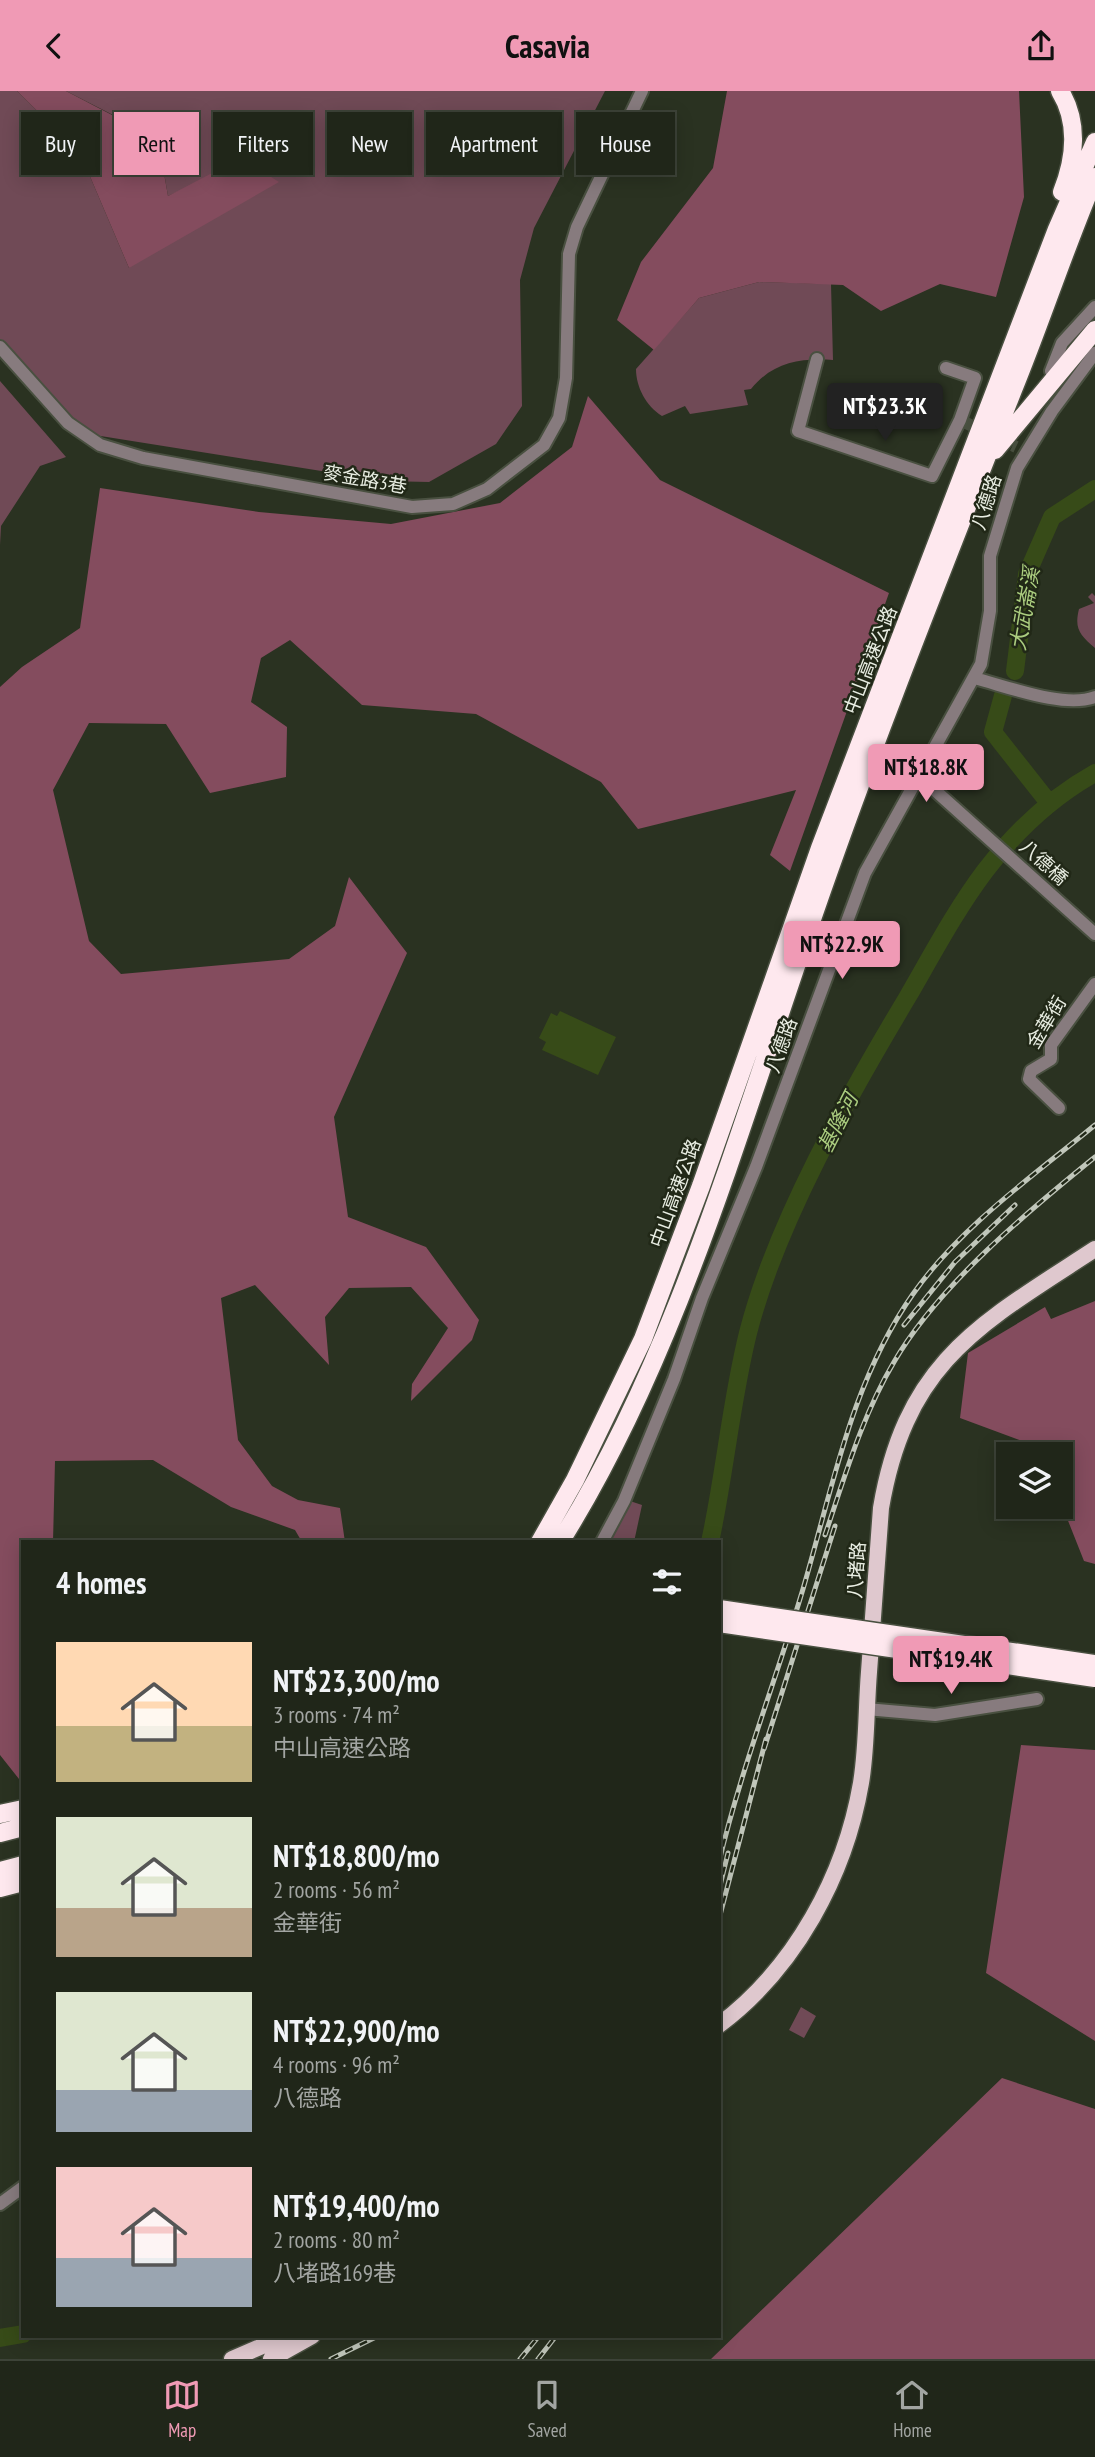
<!DOCTYPE html>
<meta charset="utf-8">
<style>
:root{--surface:#202619;--page:#282e22;--text:#f1f3f6;--muted:#a2a5a2;--line:#3d4338;--accent:#f09ab5}
body{margin:0;font-family:"PT Sans Narrow","Noto Sans TC",sans-serif;background:var(--page);color:var(--text);height:100vh;display:flex;flex-direction:column;font-size:26px;white-space:nowrap}
*{box-sizing:border-box;margin:0}
p{font-size:23px;color:var(--muted)}
.icon{flex:none;width:38px;height:38px;fill:none;stroke:currentColor;stroke-width:2;stroke-linecap:round;stroke-linejoin:round}
.map{position:relative;flex:1;overflow:hidden}
.details{position:absolute;left:21px;top:1449px;width:700px;height:798px;display:flex;flex-direction:column;background:var(--surface);border-radius:0px;box-shadow:0 4px 18px #0003,0 0 0 2px var(--line)}
.details>*{flex:none}
.guide{position:absolute;left:21px;top:21px;width:700px;height:63px;display:flex;gap:14px}
.buttons{position:absolute;left:996px;top:1351px;display:grid;gap:14px}
.buttons a{display:grid;place-items:center;width:77px;height:77px;border-radius:0px;background:var(--surface);box-shadow:0 4px 18px #0003,0 0 0 2px var(--line);font-size:35px}
.price{position:absolute;translate:-50% -60px;padding:0 16px;border-radius:7px;background:var(--accent);color:#111;font-size:23px;line-height:46px;filter:drop-shadow(0 2px 4px #0008)}
.price::after{content:'';position:absolute;left:50%;top:42px;width:21px;height:16px;margin-left:-10px;background:inherit;clip-path:polygon(0 0,100% 0,50% 100%)}
.price.selected{background:#222;color:#fff}
ul{padding:0;list-style:none}
li{display:flex;align-items:center;gap:21px;height:175px;padding:0 35px}
li span{display:grid;place-items:center;flex:none;width:196px;height:140px;border-radius:0px;color:#555}
li>.icon{margin-inline-start:auto}
span .icon{width:84px;height:84px;fill:#fffc;stroke-width:1}
li b{font-size:30px}
h2{display:flex;justify-content:space-between;align-items:center;height:84px;padding:0 35px;font-size:30px}
.pill{padding:0 24px;border-radius:0px;background:var(--surface);box-shadow:0 4px 18px #0003,0 0 0 2px var(--line);font-size:24px;line-height:63px}
.pill.selected{background:var(--accent);color:#111}
header{display:flex;justify-content:space-between;align-items:center;height:91px;padding:0 35px;background:var(--accent);color:#111;font-size:32px;font-weight:700}
.menu{display:flex;justify-content:space-around;align-items:center;height:98px;border-top:2px solid var(--line);background:var(--surface);font-size:19px;color:var(--muted)}
.menu a{display:grid;justify-items:center;gap:4px}
.menu .selected{color:var(--accent)}
.map>svg:first-child{display:block}
</style>
<header><svg class="icon" aria-label="back" viewBox="0 0 24 24"><path d="M15 5l-7 7 7 7"/></svg>Casavia<svg class="icon" aria-label="share" viewBox="0 0 24 24"><path d="M12 15V3M7 8l5-5 5 5M5 13v7h14v-7"/></svg></header>
<div class="map">
<svg width="1095" height="2268" viewBox="0 0 1095 2268">
<rect width="100%" height="100%" fill="#2a3221"/>
<path fill="#704a56" d="M0 0H17L80 62 129 177 188 96 168 105 158 47 66 0H605L534 137 520 189 522 315 496 353 429 391 384 390 88 343 0 248Z
M759 191 831 193 833 269C800 267 773 271 751 298L744 299 748 314 690 323 685 315 662 325C646 315 636 296 636 278L699 207Z
M0 290 66 366 40 375 1 435 0 454Z
M1092 502 1095 505V557C1080 544 1074 538 1079 518L1094 512 1088 506Z
M630 1410 642 1414 634 1451H604Z
M801 1916 816 1925 804 1947 789 1939Z"/>
<path fill="#844c5e" d="M17 0H66L158 48 168 105 241 67 279 91 129 177 80 62Z
M727 0H1019L1024 106 996 206 940 193 881 220 843 194 759 191 699 207 654 259 617 229 641 171 713 77Z
M588 305 660 389 889 502 790 780 770 764 796 699 638 738 601 691 476 623 362 614 290 549 261 567 251 611 287 636 286 686 210 702 166 633 89 632 53 699 89 850 121 883 289 868 335 835 349 786 407 862 334 1026 348 1126 426 1156 479 1229 472 1249 411 1310 412 1293 448 1237 411 1196 349 1197 325 1226 329 1274 255 1194 221 1207 238 1349 272 1395 298 1409 340 1417 345 1451H302L295 1439 231 1416 153 1369 55 1370 53 1451H23V1686L19 1688 0 1664V596L22 576 80 537 100 397 259 421 391 433 500 412 572 356Z
M1095 1210V1473L1084 1470 1061 1412 1060 1363H1046L1044 1358 960 1327 968 1262 1045 1216 1051 1228Z
M1021 1654 1095 1659V1950L986 1882Z
M1002 1987 1095 2018V2268H711Z"/>
<path fill="#374b18" d="M560 920 616 946 598 984 542 959 546 951 539 947 551 922 557 925Z"/>
<g fill="none" stroke-linecap="round" stroke-linejoin="round">
<path stroke="#374b18" stroke-width="18" d="M1015 580 1027 483 1052 426 1095 398
M1004 601 993 641 1049 712
M710 1451C725 1382 731 1310 748 1242 776 1132 849 1004 907 907 932 864 955 820 985 780 1015 741 1052 706 1095 682
M0 2247 23 2243"/>
<path stroke="#474e3e" stroke-width="12" stroke-dasharray="12 6" stroke-linecap="butt" d="M964 331 1016 356"/>
<g stroke="#495040" stroke-width="16">
<path id="minor" d="M0 256 68 332 100 354 143 367 412 416 453 413 487 398 544 354 559 327 566 287 569 163 577 136 642 0
M817 268 798 340 932 385 960 329 975 287 946 277
M1051 280 1062 252 1095 216
M974 587C1006 595 1064 618 1095 606
M919 685 1095 843
M1059 1017 1029 988 1031 980 1051 968V954L1095 893
M602 1451 624 1410 674 1288 702 1207 756 1076 865 782 981 573 990 520V465L1017 377 1052 320 1095 262
M866 1618 935 1624 1037 1608
M0 2113 23 2096"/>
</g>
<g stroke="#495040" stroke-width="19">
<path id="major" d="M719 1934C795 1877 845 1785 861 1692 867 1656 866 1618 869 1581 873 1526 877 1472 881 1417 906 1270 980 1233 1095 1158
M232 2268 286 2245
M271 2268 312 2245"/>
</g>
<g stroke="#495040" stroke-width="21">
<path id="highway" d="M1060 0C1079 31 1075 68 1062 101
M995 359 1095 239
M540 1451 575 1389 643 1248 701 1095 820 757 1057 138 1095 51
M560 1451C674 1270 739 1039 809 837 871 656 943 477 1013 299 1042 228 1065 156 1095 86
M0 1723 23 1718
M0 1742 23 1736
M0 1780 23 1774
M0 1797 23 1791"/>
</g>
<use href="#minor" stroke="#877b7e" stroke-width="12"/>
<use href="#major" stroke="#dfc8ce" stroke-width="16"/>
<use href="#highway" stroke="#fee8ee" stroke-width="18"/>
<g stroke="#c0c6ba" stroke-width="5">
<path id="rail" d="M904 1234 955 1171 1015 1114
M825 1444C845 1385 862 1325 894 1271 938 1195 1027 1121 1095 1066
M764 1658 835 1435
M719 1771C741 1678 776 1589 803 1498 833 1396 851 1291 913 1203 960 1136 1033 1085 1095 1034
M719 1799 728 1762
M719 1828 766 1648
M331 2268 378 2245
M520 2268 539 2245
M538 2268 556 2245"/>
</g>
<use href="#rail" stroke="#212817" stroke-width="2.5" stroke-dasharray="8" stroke-linecap="butt"/>
<g stroke="#495040" stroke-width="21" stroke-linecap="butt">
<path id="highway-bridge" d="M719 1518 1095 1573
M719 1532 1095 1587"/>
</g>
<use href="#highway-bridge" stroke="#fee8ee" stroke-width="18"/>
</g>
<g text-anchor="middle" stroke-width="5" stroke-linejoin="round" paint-order="stroke">
<g font-size="19" fill="#e9eee3" stroke="#212817">
<text transform="translate(365 388) rotate(10)" y="7">麥金路3巷</text>
<text transform="translate(986 411) rotate(-72)" y="7">八德路</text>
<text transform="translate(870 569) rotate(-69)" y="7">中山高速公路</text>
<text transform="translate(1044 771) rotate(42)" y="7">八德橋</text>
<text transform="translate(1046 931) rotate(-59)" y="7">金華街</text>
<text transform="translate(781 954) rotate(-70)" y="7">八德路</text>
<text transform="translate(675 1102) rotate(-70)" y="7">中山高速公路</text>
<text transform="translate(856 1479) rotate(-86)" y="7">八堵路</text>
</g>
<g font-size="21" font-style="italic" fill="#abcd7f" stroke="#212817">
<text transform="translate(1025 518) rotate(-80)" y="7">大武崙溪</text>
<text transform="translate(838 1032) rotate(-63)" y="7">基隆河</text>
</g>
</g>
</svg>
<div class="buttons">
<a><svg class="icon" aria-label="layers" viewBox="0 0 24 24"><path d="M12 4l9 5-9 5-9-5zM3 14l9 5 9-5"/></svg></a>
</div>
<b class="price selected" style="left:885px;top:352px">NT$23.3K</b>
<b class="price" style="left:926px;top:713px">NT$18.8K</b>
<b class="price" style="left:842px;top:890px">NT$22.9K</b>
<b class="price" style="left:951px;top:1605px">NT$19.4K</b>
<div class="guide">
<a class="pill">Buy</a>
<a class="pill selected">Rent</a>
<a class="pill">Filters</a>
<a class="pill">New</a>
<a class="pill">Apartment</a>
<a class="pill">House</a>
</div>
<section class="details">
<h2>4 homes<svg class="icon" aria-label="filters" viewBox="0 0 24 24"><path d="M4 7h16M4 17h16"/><circle cx="9" cy="7" r="2"/><circle cx="15" cy="17" r="2"/></svg></h2>
<ul>
<li><span style="background:linear-gradient(#ffd9b3 60%,#c2b280 0)"><svg class="icon" aria-label="home" viewBox="0 0 24 24"><path d="M3 11l9-7 9 7M6 9v11h12V9"/></svg></span><div><b>NT$23,300/mo</b><p>3 rooms · 74 m²</p><p>中山高速公路</p></div></li>
<li><span style="background:linear-gradient(#dfe7d0 65%,#b9a48a 0)"><svg class="icon" aria-label="home" viewBox="0 0 24 24"><path d="M3 11l9-7 9 7M6 9v11h12V9"/></svg></span><div><b>NT$18,800/mo</b><p>2 rooms · 56 m²</p><p>金華街</p></div></li>
<li><span style="background:linear-gradient(#dfe7d0 70%,#9aa5b1 0)"><svg class="icon" aria-label="home" viewBox="0 0 24 24"><path d="M3 11l9-7 9 7M6 9v11h12V9"/></svg></span><div><b>NT$22,900/mo</b><p>4 rooms · 96 m²</p><p>八德路</p></div></li>
<li><span style="background:linear-gradient(#f6c9c9 65%,#9aa5b1 0)"><svg class="icon" aria-label="home" viewBox="0 0 24 24"><path d="M3 11l9-7 9 7M6 9v11h12V9"/></svg></span><div><b>NT$19,400/mo</b><p>2 rooms · 80 m²</p><p>八堵路169巷</p></div></li>
</ul>
</section>
</div>
<nav class="menu">
<a class="selected"><svg class="icon" aria-label="map" viewBox="0 0 24 24"><path d="M3 6l6-2 6 2 6-2v14l-6 2-6-2-6 2zM9 4v14M15 6v14"/></svg>Map</a>
<a><svg class="icon" aria-label="saved" viewBox="0 0 24 24"><path d="M7 4h10v16l-5-4-5 4z"/></svg>Saved</a>
<a><svg class="icon" aria-label="home" viewBox="0 0 24 24"><path d="M3 11l9-7 9 7M6 9v11h12V9"/></svg>Home</a>
</nav>
